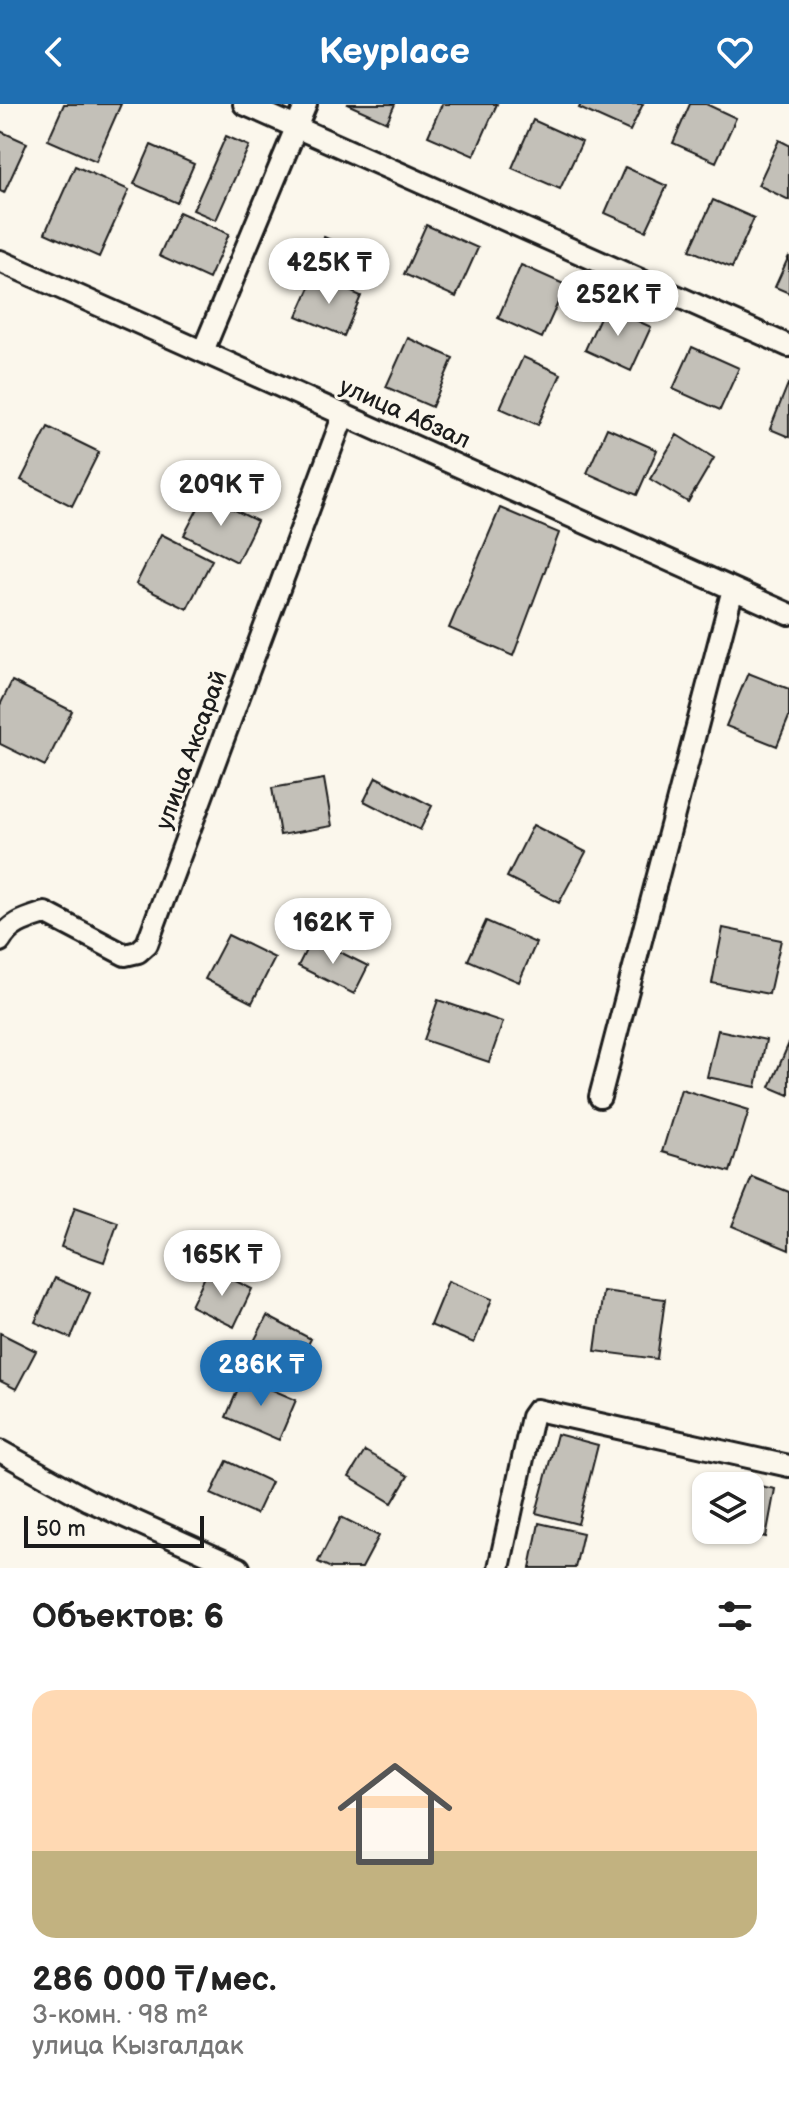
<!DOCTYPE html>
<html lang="ru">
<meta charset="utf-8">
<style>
:root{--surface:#fff;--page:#f6f6f6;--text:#222;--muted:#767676;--line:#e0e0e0;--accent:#1f6fb2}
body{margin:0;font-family:"Balsamiq Sans",sans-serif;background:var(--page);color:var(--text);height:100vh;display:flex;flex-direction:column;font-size:30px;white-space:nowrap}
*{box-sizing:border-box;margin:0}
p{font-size:26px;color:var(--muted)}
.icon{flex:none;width:44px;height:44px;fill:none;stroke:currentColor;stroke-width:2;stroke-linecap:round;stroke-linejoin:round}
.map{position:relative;height:1464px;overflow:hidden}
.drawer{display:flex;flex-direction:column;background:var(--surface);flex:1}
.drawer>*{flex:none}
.controls{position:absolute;left:692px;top:1368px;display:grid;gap:16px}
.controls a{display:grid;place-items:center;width:72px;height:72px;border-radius:16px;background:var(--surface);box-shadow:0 2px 6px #0004;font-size:40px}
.scale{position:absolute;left:24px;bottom:20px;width:180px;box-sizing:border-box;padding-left:8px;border:4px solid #1c1c1c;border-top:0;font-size:22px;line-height:28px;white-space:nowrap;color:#1c1c1c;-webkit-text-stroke:6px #fbf7ec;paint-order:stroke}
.price{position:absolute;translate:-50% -68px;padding:0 18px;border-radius:28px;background:#fff;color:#222;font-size:26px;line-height:52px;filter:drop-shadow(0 2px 4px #0008)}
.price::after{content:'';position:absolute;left:50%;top:48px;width:24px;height:18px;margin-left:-12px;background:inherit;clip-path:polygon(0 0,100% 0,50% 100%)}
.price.selected{background:var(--accent);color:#fff}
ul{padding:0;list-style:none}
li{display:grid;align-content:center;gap:16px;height:424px;padding:0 32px}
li+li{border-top:2px solid var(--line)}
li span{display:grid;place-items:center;height:248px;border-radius:24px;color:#555}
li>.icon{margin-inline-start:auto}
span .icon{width:144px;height:144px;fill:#fffc;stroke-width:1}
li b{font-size:34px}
h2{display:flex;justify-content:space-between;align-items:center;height:96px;padding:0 32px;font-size:34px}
header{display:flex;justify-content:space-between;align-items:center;height:104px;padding:0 32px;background:var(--accent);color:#fff;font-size:36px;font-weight:600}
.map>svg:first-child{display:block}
</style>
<header><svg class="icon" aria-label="back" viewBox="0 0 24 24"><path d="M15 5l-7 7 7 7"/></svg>Keyplace<svg class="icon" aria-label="heart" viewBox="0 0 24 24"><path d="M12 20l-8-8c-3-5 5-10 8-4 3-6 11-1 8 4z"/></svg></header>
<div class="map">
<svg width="789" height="1464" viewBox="0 0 789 1464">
<rect width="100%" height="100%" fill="#fbf7ec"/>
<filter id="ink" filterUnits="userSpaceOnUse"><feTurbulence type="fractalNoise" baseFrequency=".0125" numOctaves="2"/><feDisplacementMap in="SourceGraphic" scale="16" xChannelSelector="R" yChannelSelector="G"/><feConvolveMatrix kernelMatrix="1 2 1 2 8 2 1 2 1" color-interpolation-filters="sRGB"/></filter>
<g filter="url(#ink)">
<path fill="#c3c0b8" stroke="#1c1c1c" stroke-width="2" d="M64 0H121L96 57 48 36Z
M347 0H395L387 18Z
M442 0H497L474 52 428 32Z
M581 0H643L630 27 579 4Z
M690 0H706L736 14 716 58 673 39Z
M533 16 582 38 560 85 512 64Z
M0 27 27 39 4 89 0 87Z
M226 32 249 42 216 116 193 106Z
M779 36 789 41V96L758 81Z
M151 41 194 60 177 99 134 80Z
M75 62 129 86 99 153 45 129Z
M625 63 667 82 646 127 605 109Z
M713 96 754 114 732 164 690 146Z
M179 108 229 130 209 175 159 152Z
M426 121 478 144 456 193 404 170Z
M324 133 381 158 369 185 312 160Z
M789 152V189L775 183Z
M521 161 566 181 542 234 498 214Z
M315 172 361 192 344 232 297 212Z
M605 202 651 223 631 267 585 246Z
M408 234 453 254 432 303 386 283Z
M692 243 739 264 720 306 673 285Z
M523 253 561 270 538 321 500 304Z
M788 280 789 281V333L770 325Z
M48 323 99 348 72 402 21 376Z
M607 324 657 346 637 391 587 369Z
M677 331 714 354 688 398 650 375Z
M205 391 257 417 237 458 184 431Z
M500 404 559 429 513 552 449 524Z
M161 430 212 456 187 505 136 480Z
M748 569 789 585V613L777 642 726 622Z
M12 577 72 607 45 662 0 640V601Z
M376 673 432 702 420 726 364 697Z
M324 675 332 722 280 731 272 684Z
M533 721 586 748 559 799 507 773Z
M486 817 536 839 519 878 468 856Z
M723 824 781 836 769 890 712 879Z
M228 831 275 854 252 899 205 875Z
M312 834 368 862 354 890 298 862Z
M438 896 503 918 489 958 424 936Z
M718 926 766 936 756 983 707 973Z
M789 939V991L770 983Z
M681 985 749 1006 730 1068 662 1048Z
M752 1073 789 1088V1146L732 1122Z
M75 1103 118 1118 104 1158 61 1143Z
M209 1164 252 1185 234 1223 191 1202Z
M55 1174 90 1189 71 1234 35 1218Z
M448 1177 492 1195 474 1239 430 1221Z
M603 1187 665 1195 657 1255 595 1247Z
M267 1212 311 1235 292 1271 248 1249Z
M0 1229 36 1247 16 1285 0 1277Z
M243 1273 296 1296 279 1336 226 1313Z
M557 1330 598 1341 578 1420 536 1409Z
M365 1347 408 1372 392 1399 349 1373Z
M227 1357 271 1378 256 1410 211 1390Z
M722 1374 775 1385 766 1433 730 1426H750V1382H720Z
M341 1413 379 1432 362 1464H331L318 1458Z
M539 1419 583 1429 575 1464H530Z"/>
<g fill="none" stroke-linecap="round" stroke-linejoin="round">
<g stroke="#1c1c1c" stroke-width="26">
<path id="minor" d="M244 0 789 242
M0 157 789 510
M203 247 306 0
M0 837C10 819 26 815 45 809L125 851 138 848 147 840 344 310
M600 993 733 485
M0 1347 88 1396 239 1464
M499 1464 532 1313 537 1306 789 1362"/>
</g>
<use href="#minor" stroke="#fbf7ec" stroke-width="20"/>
</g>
</g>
<g text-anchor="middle" stroke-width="6" stroke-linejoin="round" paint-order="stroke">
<g font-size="24" fill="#1c1c1c" stroke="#fbf7ec">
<text transform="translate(405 309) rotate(24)" y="8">улица Абзал</text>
<text transform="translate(191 646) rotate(-70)" y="8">улица Аксарай</text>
</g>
</g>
</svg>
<div class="controls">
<a><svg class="icon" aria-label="layers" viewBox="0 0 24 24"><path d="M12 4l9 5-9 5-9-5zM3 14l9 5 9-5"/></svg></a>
</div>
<div class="scale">50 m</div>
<b class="price" style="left:329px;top:202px">425K ₸</b>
<b class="price" style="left:618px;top:234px">252K ₸</b>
<b class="price" style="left:221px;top:424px">209K ₸</b>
<b class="price" style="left:333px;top:862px">162K ₸</b>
<b class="price" style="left:222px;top:1194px">165K ₸</b>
<b class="price selected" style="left:261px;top:1304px">286K ₸</b>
</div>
<section class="drawer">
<h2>Объектов: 6<svg class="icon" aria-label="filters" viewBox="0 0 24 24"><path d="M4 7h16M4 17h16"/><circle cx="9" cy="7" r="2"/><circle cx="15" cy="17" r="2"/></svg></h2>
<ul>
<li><span style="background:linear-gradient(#ffd9b3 65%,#c2b280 0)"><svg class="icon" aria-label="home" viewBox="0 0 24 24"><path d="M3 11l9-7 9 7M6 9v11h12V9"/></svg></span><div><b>286 000 ₸/мес.</b><p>3-комн. · 98 m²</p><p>улица Кызгалдак</p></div></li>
</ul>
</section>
